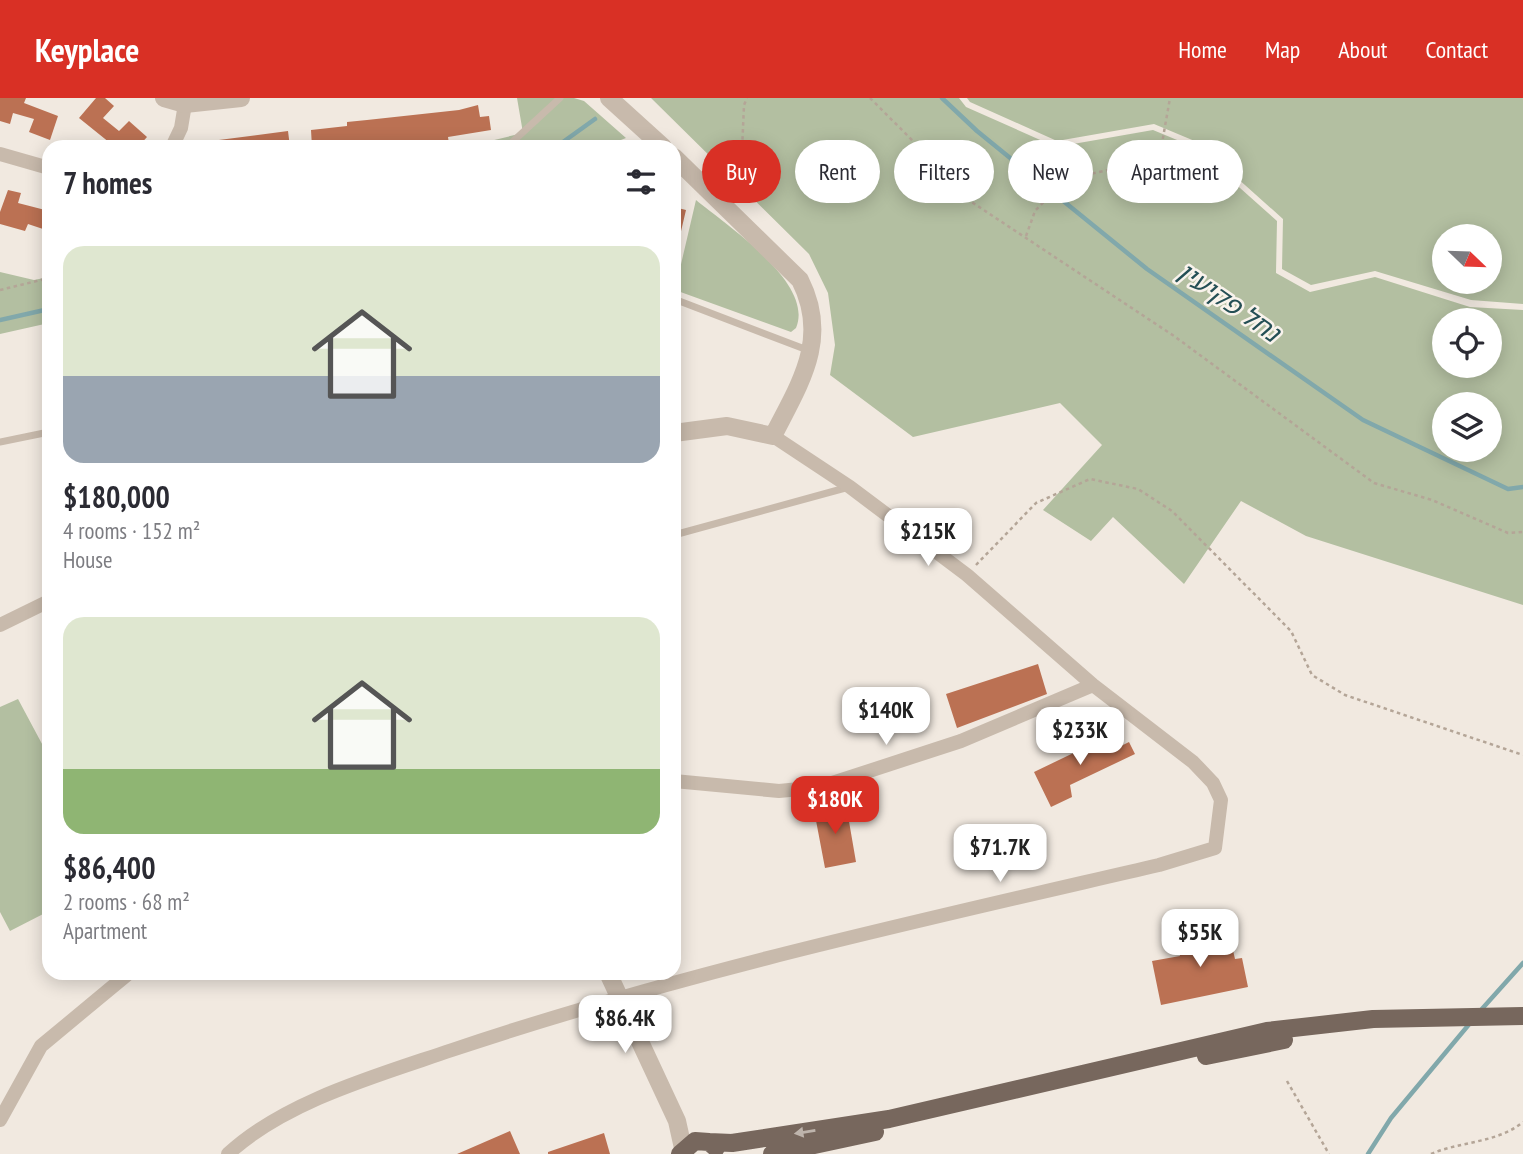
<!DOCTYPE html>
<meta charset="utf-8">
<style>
:root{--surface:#fff;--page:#f2f2f3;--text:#2b2b33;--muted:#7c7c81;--accent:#d93025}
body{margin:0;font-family:"PT Sans Narrow","Noto Sans Hebrew",sans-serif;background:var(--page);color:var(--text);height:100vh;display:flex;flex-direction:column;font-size:26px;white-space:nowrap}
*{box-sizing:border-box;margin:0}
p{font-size:23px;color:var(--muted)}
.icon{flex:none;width:38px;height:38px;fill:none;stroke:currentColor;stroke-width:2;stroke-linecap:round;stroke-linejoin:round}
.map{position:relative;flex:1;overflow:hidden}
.panel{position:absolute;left:42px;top:42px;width:639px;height:840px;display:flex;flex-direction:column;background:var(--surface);border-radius:21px;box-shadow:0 4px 18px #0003}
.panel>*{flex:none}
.banner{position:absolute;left:702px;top:42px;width:665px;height:63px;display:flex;gap:14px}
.needle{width:46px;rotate:113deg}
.tools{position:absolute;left:1432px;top:126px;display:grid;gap:14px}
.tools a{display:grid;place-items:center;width:70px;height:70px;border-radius:50%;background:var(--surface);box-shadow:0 4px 18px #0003;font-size:35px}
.price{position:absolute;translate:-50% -60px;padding:0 16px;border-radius:14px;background:#fff;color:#222;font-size:23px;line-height:46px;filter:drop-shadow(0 2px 4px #0008)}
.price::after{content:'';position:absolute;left:50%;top:42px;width:21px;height:16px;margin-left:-10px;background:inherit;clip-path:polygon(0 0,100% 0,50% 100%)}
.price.active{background:var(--accent);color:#fff}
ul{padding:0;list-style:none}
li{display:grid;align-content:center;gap:14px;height:371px;padding:0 21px}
li span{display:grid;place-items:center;height:217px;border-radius:21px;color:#555}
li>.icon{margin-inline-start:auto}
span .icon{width:126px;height:126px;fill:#fffc;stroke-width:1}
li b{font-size:30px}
h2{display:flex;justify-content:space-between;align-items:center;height:84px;padding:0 21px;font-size:30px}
.tag{padding:0 24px;border-radius:32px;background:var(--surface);box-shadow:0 4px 18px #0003;font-size:24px;line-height:63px}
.tag.active{background:var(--accent);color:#fff}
header{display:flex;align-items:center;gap:42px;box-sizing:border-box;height:98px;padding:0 35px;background:var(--accent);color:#fff}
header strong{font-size:33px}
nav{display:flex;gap:38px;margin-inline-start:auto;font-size:24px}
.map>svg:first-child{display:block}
</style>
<header>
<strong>Keyplace</strong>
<nav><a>Home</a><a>Map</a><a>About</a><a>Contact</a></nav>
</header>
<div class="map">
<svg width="1523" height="1056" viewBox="0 0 1523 1056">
<rect width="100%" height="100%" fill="#f1e9e0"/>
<path fill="#b3bfa1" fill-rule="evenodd" d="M517 0H574L584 3 626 40 603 49H465L523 35Z
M651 0H959L966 9 1056 49 1153 32 1194 49 1277 123 1276 175 1310 194 1375 179 1470 209 1523 212V507L1306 438 1241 403 1184 486 1113 419 1091 443 1043 412 1102 347 1060 305 913 339 830 277 835 247 828 195 809 156ZM1444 222H1489V268H1444ZM1489 306V352H1444V306Z
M967 0H1523V206L1471 202 1375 173 1311 187 1282 171 1283 121 1197 44 1154 26 1057 43 970 4ZM1444 138H1489V184H1444Z
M696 102C726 127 815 185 796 230L791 234 675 192Z
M0 174 34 182 49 179V225L0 236Z
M18 601 49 659V813L10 833 0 814V609Z"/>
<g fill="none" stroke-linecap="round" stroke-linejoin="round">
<path stroke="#81a8ab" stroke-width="4.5" d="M942 0 977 33 1147 171 1363 322 1508 391 1523 389
M556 49 595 21
M0 222 49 211
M1481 912 1523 865
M1368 1056 1391 1020 1471 924"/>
</g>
<path fill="#bb7153" d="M0 0H26L24 5 58 18 50 42 29 34 34 21 13 15 10 26 0 23Z
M96 0H105L114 8 103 20 119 33 129 23 147 39 138 49H115L79 20Z
M478 7 480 19 489 18 491 32 448 39 449 46 425 49 424 42 370 49H312L311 32 347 28V24L367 22 459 12Z
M288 33 290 49H212L211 43Z
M8 92 21 95 18 105 49 113V133L28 126 25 133 0 126V114Z
M674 109 686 112 678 146 674 145Z
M1038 566 1047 596 957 630 946 596Z
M1115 635 1121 648 1129 644 1135 656 1070 687 1072 699 1051 709 1034 674Z
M846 706 856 764 825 770 814 712Z
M1228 831 1235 861 1242 860 1248 889 1161 907 1152 863 1180 858 1176 842Z
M510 1033 520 1056H457Z
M604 1035 610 1056H548V1054Z"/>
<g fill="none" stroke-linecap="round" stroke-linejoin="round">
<path stroke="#b4a597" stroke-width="2.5" stroke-dasharray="3.5 3.5" stroke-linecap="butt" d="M870 0 923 53 955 93 1174 238 1374 385 1432 402 1508 435 1523 434
M733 96 741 76 744 7 747 0
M1026 138 1035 113 1066 81 1132 67 1161 51 1170 0
M0 192 49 180
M976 467 1036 405 1090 381 1138 391 1172 413 1291 533 1312 577 1345 597 1523 657
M1287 983 1329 1056
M1431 1056C1461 1043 1498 1045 1523 1024"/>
<path stroke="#c8baac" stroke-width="7" d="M507 49 560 0
M674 201 810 253
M0 344 49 334
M674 437 849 389"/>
<path stroke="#c8baac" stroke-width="14" d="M172 49 181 30 185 6
M0 56 49 70
M0 527 49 503
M674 683 779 693 820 689 961 643 1093 587
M0 1022 41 948 129 875
M228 1056C285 1003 379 977 452 952 684 874 922 822 1159 767L1215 750 1221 702 1213 685 1193 664 1093 587 967 477 850 389 773 338"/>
<path stroke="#c8baac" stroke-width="18" d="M164 0 185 6 241 0
M609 0 663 49
M674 59 800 182C830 241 800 285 773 338L727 328 674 335
M608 875 677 1023 683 1050"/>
<path stroke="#77675d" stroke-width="18" d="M1206 958 1284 942
M709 1044 732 1045 889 1021 1267 933 1373 921 1523 918
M680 1056 695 1043 709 1044 716 1050
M772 1056 875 1034"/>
</g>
<defs><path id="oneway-solid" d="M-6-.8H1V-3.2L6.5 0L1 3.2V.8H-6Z" transform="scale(1.75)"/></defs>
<use fill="#beb4ac" href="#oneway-solid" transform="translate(805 1034) rotate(171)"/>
<g text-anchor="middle" stroke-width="5" stroke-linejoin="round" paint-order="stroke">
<g font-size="26" font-style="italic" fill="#244f55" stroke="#f9f3ec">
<text transform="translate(1229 204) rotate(35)" y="9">נחל פקיעין</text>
</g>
</g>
</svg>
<div class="tools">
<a><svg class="needle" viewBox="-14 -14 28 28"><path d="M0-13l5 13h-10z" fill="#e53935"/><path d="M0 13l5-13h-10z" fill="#7c7c81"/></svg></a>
<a><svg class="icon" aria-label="locate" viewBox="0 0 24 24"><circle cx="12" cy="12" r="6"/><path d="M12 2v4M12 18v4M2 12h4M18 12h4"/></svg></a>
<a><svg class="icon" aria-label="layers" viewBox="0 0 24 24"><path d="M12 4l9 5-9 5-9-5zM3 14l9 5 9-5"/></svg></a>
</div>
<b class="price" style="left:928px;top:470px">$215K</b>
<b class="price" style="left:886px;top:649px">$140K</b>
<b class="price" style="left:1080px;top:669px">$233K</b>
<b class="price active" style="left:835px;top:738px">$180K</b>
<b class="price" style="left:1000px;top:786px">$71.7K</b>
<b class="price" style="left:1200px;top:871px">$55K</b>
<b class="price" style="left:625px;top:957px">$86.4K</b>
<div class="banner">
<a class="tag active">Buy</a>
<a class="tag">Rent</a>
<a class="tag">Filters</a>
<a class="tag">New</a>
<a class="tag">Apartment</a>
</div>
<section class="panel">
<h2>7 homes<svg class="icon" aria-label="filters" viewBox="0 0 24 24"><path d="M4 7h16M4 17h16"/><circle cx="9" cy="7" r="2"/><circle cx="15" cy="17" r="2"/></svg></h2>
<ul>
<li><span style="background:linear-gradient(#dfe7d0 60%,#9aa5b1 0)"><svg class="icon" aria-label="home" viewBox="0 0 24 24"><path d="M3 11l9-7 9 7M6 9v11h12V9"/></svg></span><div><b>$180,000</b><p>4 rooms · 152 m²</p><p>House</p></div></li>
<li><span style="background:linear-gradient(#dfe7d0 70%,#8fb573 0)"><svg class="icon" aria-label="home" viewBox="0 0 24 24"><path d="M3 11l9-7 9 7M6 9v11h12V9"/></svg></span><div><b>$86,400</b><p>2 rooms · 68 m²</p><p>Apartment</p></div></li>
</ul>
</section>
</div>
